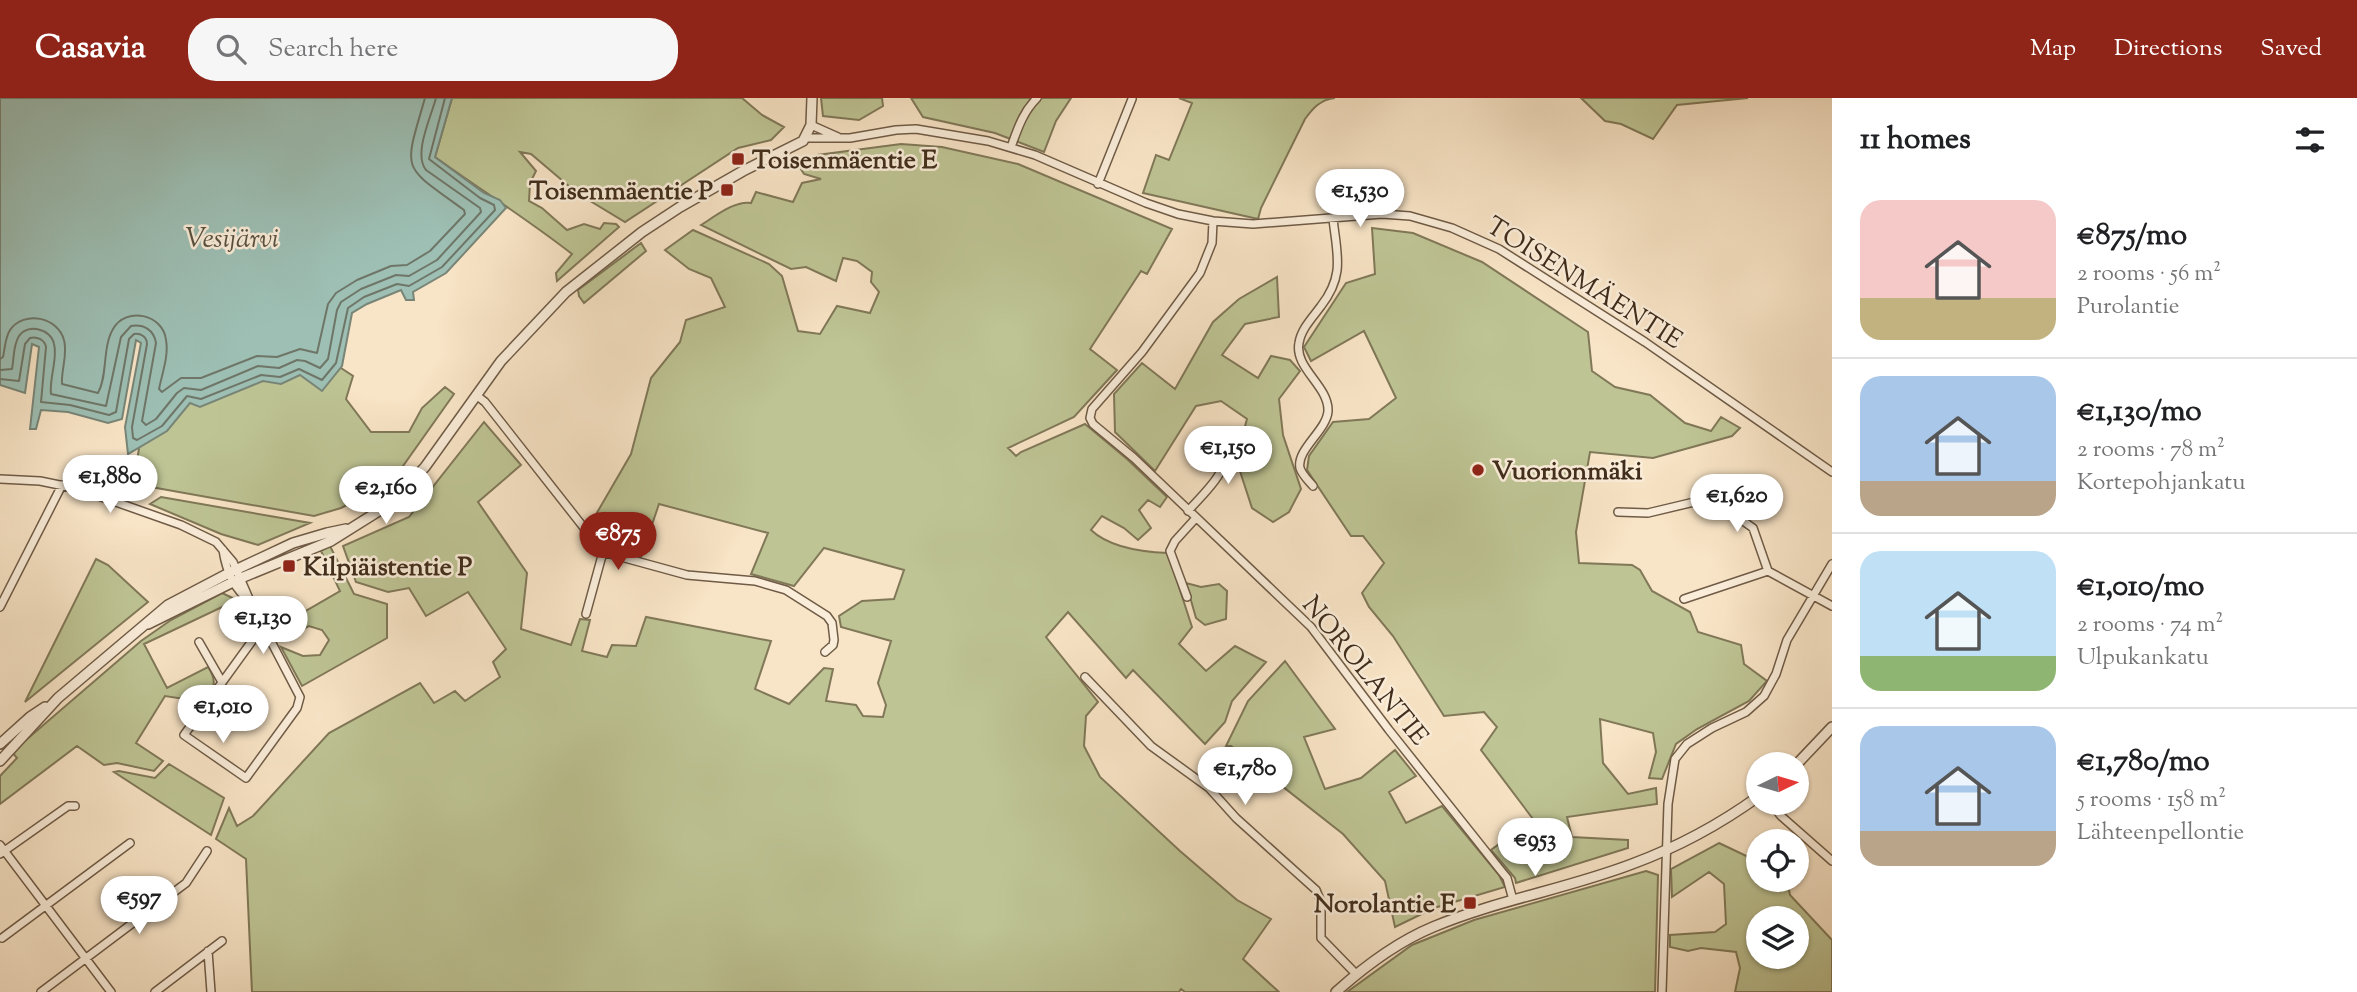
<!DOCTYPE html>
<meta charset="utf-8">
<style>
:root{--surface:#fff;--page:#f6f6f6;--text:#202124;--muted:#757577;--line:#e0e0e0;--accent:#8f2418}
body{margin:0;font-family:"Sorts Mill Goudy",serif;background:var(--page);color:var(--text);height:100vh;display:flex;flex-direction:column;font-size:26px;white-space:nowrap}
*{box-sizing:border-box;margin:0}
p{font-size:23px;color:var(--muted)}
.icon{flex:none;width:38px;height:38px;fill:none;stroke:currentColor;stroke-width:2;stroke-linecap:round;stroke-linejoin:round}
.map{position:relative;flex:1;overflow:hidden}
.sheet{display:flex;flex-direction:column;background:var(--surface);width:525px}
.sheet>*{flex:none}
.needle{width:46px;rotate:85deg}
.controls{position:absolute;left:1746px;top:654px;display:grid;gap:14px}
.controls a{display:grid;place-items:center;width:63px;height:63px;border-radius:50%;background:var(--surface);box-shadow:0 2px 5px #0004;font-size:35px}
.price{position:absolute;translate:-50% -60px;padding:0 16px;border-radius:24px;background:#fff;color:#222;font-size:23px;line-height:46px;filter:drop-shadow(0 2px 4px #0008)}
.price::after{content:'';position:absolute;left:50%;top:42px;width:21px;height:16px;margin-left:-10px;background:inherit;clip-path:polygon(0 0,100% 0,50% 100%)}
.price.selected{background:var(--accent);color:#fff}
ul{padding:0;list-style:none}
li{display:flex;align-items:center;gap:21px;height:175px;padding:0 28px}
li+li{border-top:2px solid var(--line)}
li span{display:grid;place-items:center;flex:none;width:196px;height:140px;border-radius:21px;color:#555}
li>.icon{margin-inline-start:auto}
span .icon{width:84px;height:84px;fill:#fffc;stroke-width:1}
li b{font-size:30px}
h2{display:flex;justify-content:space-between;align-items:center;height:84px;padding:0 28px;font-size:30px}
header{display:flex;align-items:center;gap:42px;box-sizing:border-box;height:98px;padding:0 35px;background:var(--accent);color:#fff}
header strong{font-size:33px}
nav{display:flex;gap:38px;margin-inline-start:auto;font-size:24px}
.search{width:490px;height:63px;background:var(--page);display:flex;align-items:center;gap:18px;box-sizing:border-box;padding:0 24px;border-radius:28px;color:var(--muted);font-size:26px}
main{display:flex;flex:1;min-height:0}
.map>svg:first-child{display:block}
</style>
<header>
<strong>Casavia</strong>
<div class="search"><svg class="icon" aria-label="search" viewBox="0 0 24 24"><circle cx="10" cy="10" r="6"/><path d="M15 15l6 6"/></svg>Search here</div>
<nav><a>Map</a><a>Directions</a><a>Saved</a></nav>
</header>
<main>
<div class="map">
<svg width="1832" height="894" viewBox="0 0 1832 894">
<rect width="100%" height="100%" fill="#f8e4c6"/>
<filter id="stains"><feTurbulence type="fractalNoise" baseFrequency=".00286" numOctaves="4"/><feColorMatrix values="0 0 0 0 .2 0 0 0 0 .09 0 0 0 0 .02 0 0 0 .5 -.17"/></filter>
<radialGradient id="worn" r=".72"><stop offset=".6" stop-color="#630" stop-opacity="0"/><stop offset="1" stop-color="#630" stop-opacity=".3"/></radialGradient>
<path fill="#bec494" stroke="#807858" stroke-width="2" fill-rule="evenodd" d="M452 0H742L762 17 784 29 771 42 738 50 625 124 577 95 531 56 520 54 536 73 530 85 529 103 542 110 567 132 584 126 600 131 604 125 616 126 619 129 557 183 556 175 572 156C527 121 481 92 435 59Z
M821 0H882L883 8 859 22 823 18Z
M911 0H1071L1056 23 1044 54 995 35 923 19Z
M1179 0H1335C1321 1 1313 10 1305 21L1261 110 1258 121 1143 95 1156 57 1169 62 1192 5Z
M1581 0H1748L1677 7 1653 41 1621 26 1605 23Z
M901 46 942 49 1018 66 1172 131 1147 176 1141 173 1090 251 1117 272 1074 319 1008 350 1016 358 1021 354 1085 326 1127 361 1167 399 1160 409 1148 402 1139 412 1151 430 1138 442 1124 430 1102 418 1091 432C1110 450 1142 454 1168 455L1192 529 1179 546 1206 573 1235 548 1266 564 1232 603 1225 624 1205 646 1133 572 1126 580 1068 514 1046 539 1098 604 1086 618 1084 648 1100 679 1180 753 1237 802 1271 821 1243 861 1279 894H1185L1181 891 1179 894H252L246 761 216 741 229 710 237 728 253 718 329 635 420 585 434 605 455 593 465 603 500 579 493 564 506 551 468 494 426 518 409 490 388 494 356 484 343 448 409 419 484 324 521 367 478 404 527 475 521 531 571 547 580 521 590 522 582 553 607 559 612 547 636 548 646 519 771 543 755 591 789 606 824 570 833 571 826 603 856 607 863 618 883 619 886 607 878 585 891 543 841 529 839 518 862 503 894 501 904 472 824 450 794 488 751 476 768 435 659 406 641 459 609 448 591 425 631 356 651 280 680 244 686 222 725 209 711 180 689 171 665 152 693 132 769 166 782 178 798 233 820 236 837 208 870 215 879 194 871 184 872 174 857 163 843 160 836 183 806 169 791 171 701 127C714 119 735 102 751 105L756 94 793 104 802 85 821 81 804 76 799 68 817 57Z
M1372 130 1413 135 1482 164 1588 234 1592 273 1615 289 1650 297 1685 325 1711 333 1721 319 1740 330 1732 338 1653 360 1590 354 1576 434 1579 465 1632 467 1640 472 1652 493 1690 514 1698 534 1741 547 1744 566 1767 583 1749 603 1697 631 1676 646 1662 681 1649 680 1656 654 1653 635 1600 621 1603 665 1628 696 1656 690 1657 706 1567 719 1572 739 1628 742V750L1516 785 1515 780 1491 752 1533 721 1481 652 1497 629 1484 614 1444 618 1393 538 1369 509 1362 495 1384 465 1363 438H1351L1307 372 1309 358 1333 324 1369 321 1396 300 1364 233 1311 263 1304 249 1346 185 1375 176Z
M641 145 646 153 584 205 579 198 578 192Z
M1277 179 1279 219 1245 226 1222 257 1258 280 1271 258 1290 262 1300 273 1279 301 1283 337 1301 391 1289 414 1273 424 1252 410 1236 361 1247 321 1221 303 1196 308 1155 373 1115 334 1114 296 1142 265 1175 291 1213 224 1239 201Z
M341 270 353 278 346 301 371 334H409L422 310 445 289 454 296 398 375 378 391 341 410 314 418 151 389 135 377 139 350 134 340 146 287Z
M161 399 310 425 258 447 221 436 150 406Z
M330 448 354 496 387 506V540L302 588 281 549 303 558 320 557 329 542 322 532 309 528 292 538 277 540 273 532 340 493 321 453Z
M96 461 108 467 148 504 25 604Z
M1186 485 1201 489 1219 486 1227 493 1226 521 1205 527 1196 520Z
M222 495 237 502 144 546 167 590 208 569C218 584 214 590 204 604L165 598 136 645 163 663 154 673 117 665 104 667 77 648 0 706V678L17 660 12 654 141 543 171 522Z
M1285 563 1335 631 1304 639 1325 691 1361 680 1395 652 1416 678 1389 694 1406 725 1442 708 1499 777 1505 789 1434 810 1395 829 1385 783 1343 736 1231 648H1226L1248 603Z
M169 666 224 700 211 737 114 674 119 673 155 680Z
M1719 745 1759 764V782H1787L1790 797 1832 842V894H1735L1740 870 1736 854 1701 850 1688 853 1670 849V837L1715 834 1726 826 1724 786 1709 774 1672 799 1671 771ZM1759 821H1797V859H1759Z
M1646 773 1658 777 1655 894H1347L1412 847 1474 822Z"/>
<path fill="#9dbfb4" stroke="#788577" stroke-width="2" d="M0 0H452L435 59 484 95 500 102 506 110 446 175 413 194 414 202H406L401 192 367 206 352 215 342 268 322 293 300 277 281 286 263 283 200 309 190 305 167 333 128 356 125 329 141 245 136 242 122 321 108 325 68 314 41 312 36 331H30L39 249 32 246 25 295 0 287Z"/>
<g fill="none" stroke-linecap="round" stroke-linejoin="round">
<path stroke="#6f7668" stroke-width="2" d="M0 261 3 259C5 250 5 240 10 232 24 212 58 219 64 242 68 256 61 272 62 286L98 295C108 277 102 250 113 231 126 208 163 216 166 242 169 257 162 276 159 291L162 294 181 280H201L257 258 277 259 300 251 317 255 328 206 336 195 357 182 391 168 407 167 430 153 465 116 464 112C401 66 403 76 425 0
M0 272 12 271C14 261 13 247 19 238 28 225 51 231 54 246 58 261 49 280 51 296L106 308 121 239 131 228C144 226 154 232 156 245L142 323 146 327 156 321 177 295 184 290 201 292 258 268 279 270 297 262 305 263 320 270 328 261 337 212 341 204 361 191 396 177 409 178 437 162 481 114 480 110 426 72C413 56 431 19 436 0
M0 281 19 283 25 246 30 240C37 238 45 242 46 249L41 304 70 307 109 317 116 314 129 241 134 236C141 235 147 239 147 246L132 329 133 340 137 342 162 328 187 298 201 301 261 277 280 279 299 271 322 282 336 265 348 210 364 199 397 186 409 188 442 169 495 112 494 107 480 100 429 61 445 0"/>
<g stroke="#6f5b46" stroke-width="10">
<path id="minor" d="M811 27 838 39
M806 40H850L896 32 916 31 988 43 1035 57 1146 105 1178 116 1213 123 1253 126 1382 116 1410 118 1452 130 1499 151 1645 244 1832 374
M1011 49C1018 30 1023 14 1037 0
M1098 86 1132 1
M1213 123 1212 145 1200 175 1142 254 1092 311 1090 320 1093 326 1134 360 1311 529 1389 632 1502 774 1507 780 1513 802
M476 297 485 304 603 454 687 477 755 483 786 492 827 518 832 525 834 542 833 547 825 554
M0 381 40 383 79 391 181 427 216 444 233 464 250 503 300 599 297 610 246 680 184 637 260 532 264 530
M1313 388C1309 383 1302 377 1300 370 1296 352 1327 332 1328 313 1329 288 1294 270 1299 245 1301 231 1313 219 1321 208 1345 177 1337 157 1333 121
M1188 413C1205 394 1228 375 1227 348
M1618 414 1648 415 1711 400 1753 430 1768 473 1832 508
M223 452C226 472 234 491 250 503
M1187 499 1170 453 1175 443 1195 421
M1684 501 1768 473
M0 509 62 387
M586 516 603 454
M199 544 222 584
M1085 579 1151 648 1209 690 1236 720 1316 792 1321 804V840L1356 876
M1771 705 1781 718 1832 763
M0 747 111 894
M0 756 68 708H75
M2 840 130 745
M208 853 211 894
M41 894 186 785 207 753
M155 894 222 843
M1662 894 1668 706 1675 661 1687 646 1712 630 1746 614 1764 598 1776 576 1787 542 1832 466"/>
</g>
<g stroke="#6f5b46" stroke-width="12">
<path id="tertiary" d="M148 526 241 480 331 443 390 406 425 369 501 263 566 194 642 134 680 109 743 73 803 43 811 27 812 0
M0 646 30 619 45 609
M0 663 58 600 168 507 229 475 293 445 327 435 346 431
M1796 667 1832 629
M1336 894C1365 868 1397 844 1433 829 1497 802 1567 791 1632 766 1678 749 1719 727 1759 698"/>
</g>
<use href="#minor" stroke="#faedda" stroke-width="7"/>
<use href="#tertiary" stroke="#faedda" stroke-width="9"/>
</g>
<g fill="#8f2418" stroke="#faedda" stroke-width="2.5">
<rect x="731" y="54" width="14" height="14" rx="3.5"/>
<rect x="720" y="85" width="14" height="14" rx="3.5"/>
<circle cx="1478" cy="372" r="7"/>
<rect x="282" y="461" width="14" height="14" rx="3.5"/>
<rect x="1463" y="798" width="14" height="14" rx="3.5"/>
</g>
<g text-anchor="middle" stroke-width="5" stroke-linejoin="round" paint-order="stroke">
<g font-size="26" font-weight="bold" fill="#412d1b" stroke="#faedda" text-anchor="start">
<text x="752" y="70">Toisenmäentie E</text>
<text x="713" y="101" text-anchor="end">Toisenmäentie P</text>
<text x="1492" y="381">Vuorionmäki</text>
<text x="303" y="477">Kilpiäistentie P</text>
<text x="1456" y="814" text-anchor="end">Norolantie E</text>
</g>
<g font-size="26" fill="#412d1b" stroke="#faedda">
<text transform="translate(1585 184) rotate(32)" y="9">TOISENMÄENTIE</text>
<text transform="translate(1366 572) rotate(51)" y="9">NOROLANTIE</text>
</g>
<g font-size="28" font-style="italic" fill="#585241" stroke="#faedda">
<text x="232" y="149">Vesijärvi</text>
</g>
</g>
<rect width="100%" height="100%" filter="url(#stains)"/>
<rect width="100%" height="100%" fill="url(#worn)"/>
</svg>
<div class="controls">
<a><svg class="needle" viewBox="-14 -14 28 28"><path d="M0-13l5 13h-10z" fill="#e53935"/><path d="M0 13l5-13h-10z" fill="#757577"/></svg></a>
<a><svg class="icon" aria-label="locate" viewBox="0 0 24 24"><circle cx="12" cy="12" r="6"/><path d="M12 2v4M12 18v4M2 12h4M18 12h4"/></svg></a>
<a><svg class="icon" aria-label="layers" viewBox="0 0 24 24"><path d="M12 4l9 5-9 5-9-5zM3 14l9 5 9-5"/></svg></a>
</div>
<b class="price" style="left:1360px;top:131px">€1,530</b>
<b class="price" style="left:1228px;top:388px">€1,150</b>
<b class="price" style="left:110px;top:417px">€1,880</b>
<b class="price" style="left:386px;top:428px">€2,160</b>
<b class="price" style="left:1737px;top:436px">€1,620</b>
<b class="price selected" style="left:618px;top:474px">€875</b>
<b class="price" style="left:263px;top:558px">€1,130</b>
<b class="price" style="left:223px;top:647px">€1,010</b>
<b class="price" style="left:1245px;top:709px">€1,780</b>
<b class="price" style="left:1535px;top:780px">€953</b>
<b class="price" style="left:139px;top:838px">€597</b>
</div>
<section class="sheet">
<h2>11 homes<svg class="icon" aria-label="filters" viewBox="0 0 24 24"><path d="M4 7h16M4 17h16"/><circle cx="9" cy="7" r="2"/><circle cx="15" cy="17" r="2"/></svg></h2>
<ul>
<li><span style="background:linear-gradient(#f6c9c9 70%,#c2b280 0)"><svg class="icon" aria-label="home" viewBox="0 0 24 24"><path d="M3 11l9-7 9 7M6 9v11h12V9"/></svg></span><div><b>€875/mo</b><p>2 rooms · 56 m²</p><p>Purolantie</p></div></li>
<li><span style="background:linear-gradient(#a9c7e8 75%,#b9a48a 0)"><svg class="icon" aria-label="home" viewBox="0 0 24 24"><path d="M3 11l9-7 9 7M6 9v11h12V9"/></svg></span><div><b>€1,130/mo</b><p>2 rooms · 78 m²</p><p>Kortepohjankatu</p></div></li>
<li><span style="background:linear-gradient(#bfe0f5 75%,#8fb573 0)"><svg class="icon" aria-label="home" viewBox="0 0 24 24"><path d="M3 11l9-7 9 7M6 9v11h12V9"/></svg></span><div><b>€1,010/mo</b><p>2 rooms · 74 m²</p><p>Ulpukankatu</p></div></li>
<li><span style="background:linear-gradient(#a9c7e8 75%,#b9a48a 0)"><svg class="icon" aria-label="home" viewBox="0 0 24 24"><path d="M3 11l9-7 9 7M6 9v11h12V9"/></svg></span><div><b>€1,780/mo</b><p>5 rooms · 158 m²</p><p>Lähteenpellontie</p></div></li>
</ul>
</section>
</main>
